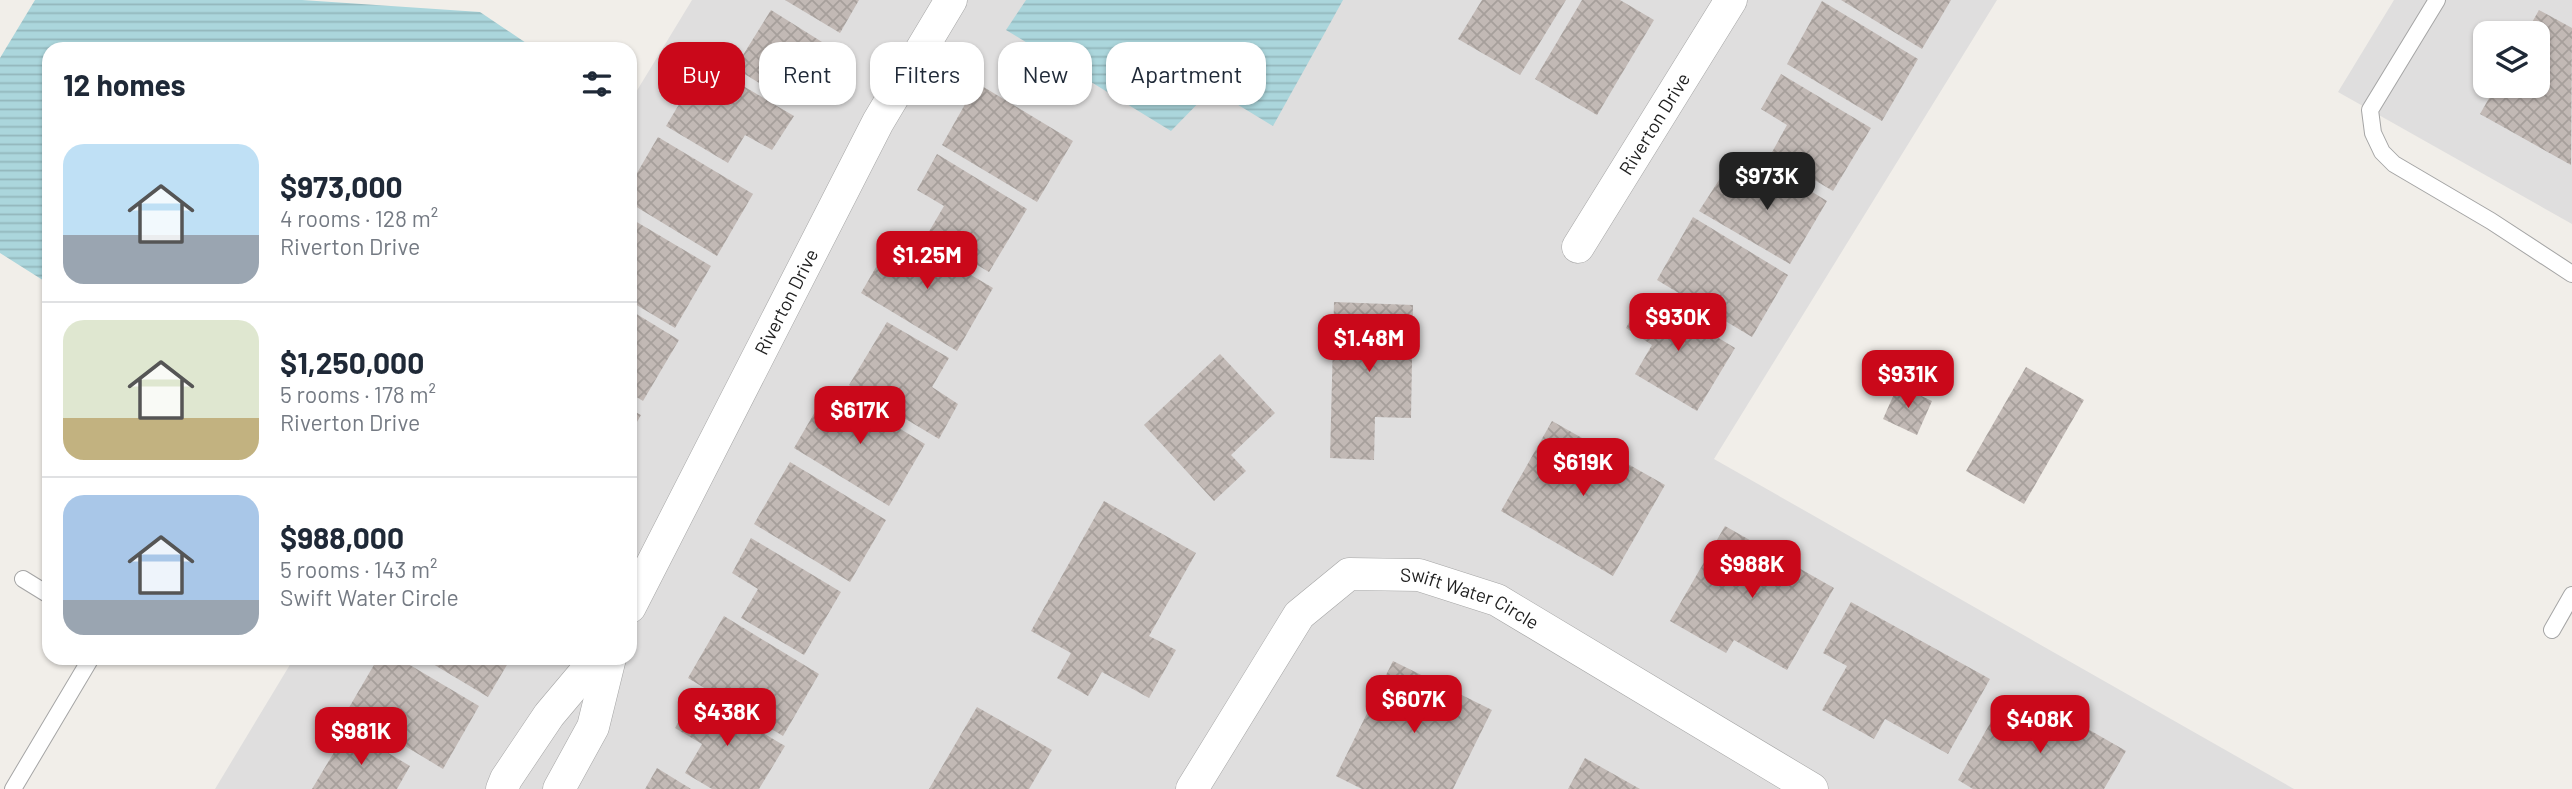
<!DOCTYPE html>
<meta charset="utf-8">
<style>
:root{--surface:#fff;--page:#f2f2f3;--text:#1f2937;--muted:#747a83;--line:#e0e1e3;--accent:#ca081a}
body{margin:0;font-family:Barlow,sans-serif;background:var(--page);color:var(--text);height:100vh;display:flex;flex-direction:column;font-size:26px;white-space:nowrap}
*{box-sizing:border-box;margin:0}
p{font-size:23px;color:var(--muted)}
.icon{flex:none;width:38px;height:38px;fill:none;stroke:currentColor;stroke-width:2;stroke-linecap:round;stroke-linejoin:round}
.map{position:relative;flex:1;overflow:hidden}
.sheet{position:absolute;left:42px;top:42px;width:595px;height:623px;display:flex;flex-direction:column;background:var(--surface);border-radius:21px;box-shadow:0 2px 5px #0004}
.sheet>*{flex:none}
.banner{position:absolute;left:658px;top:42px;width:665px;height:63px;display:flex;gap:14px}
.fabs{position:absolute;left:2473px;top:21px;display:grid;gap:14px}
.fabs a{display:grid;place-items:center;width:77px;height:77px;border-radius:14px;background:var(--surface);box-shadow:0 2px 5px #0004;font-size:35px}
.price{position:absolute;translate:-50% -60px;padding:0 16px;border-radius:14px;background:var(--accent);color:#fff;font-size:23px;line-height:46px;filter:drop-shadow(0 2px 4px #0008)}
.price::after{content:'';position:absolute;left:50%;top:42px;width:21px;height:16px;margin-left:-10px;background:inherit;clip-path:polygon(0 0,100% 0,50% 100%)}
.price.on{background:#222;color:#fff}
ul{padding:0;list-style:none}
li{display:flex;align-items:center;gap:21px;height:175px;padding:0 21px}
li+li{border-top:2px solid var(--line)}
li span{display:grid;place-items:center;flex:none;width:196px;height:140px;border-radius:21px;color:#555}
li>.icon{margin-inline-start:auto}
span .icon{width:84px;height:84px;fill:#fffc;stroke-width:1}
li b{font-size:30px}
h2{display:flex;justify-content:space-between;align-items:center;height:84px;padding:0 21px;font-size:30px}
.chip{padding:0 24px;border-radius:21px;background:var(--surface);box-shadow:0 2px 5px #0004;font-size:24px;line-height:63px}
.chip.on{background:var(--accent);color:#fff}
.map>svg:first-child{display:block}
</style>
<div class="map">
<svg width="2572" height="789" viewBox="0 0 2572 789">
<defs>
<pattern id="water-rules" width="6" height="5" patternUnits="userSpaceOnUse" patternTransform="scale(1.75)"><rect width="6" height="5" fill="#abd6dc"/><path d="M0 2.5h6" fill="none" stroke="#93b7bc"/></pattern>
<pattern id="building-cross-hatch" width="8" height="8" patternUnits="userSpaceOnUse" patternTransform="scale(1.75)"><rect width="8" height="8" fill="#c2b9b5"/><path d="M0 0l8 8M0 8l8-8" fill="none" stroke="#a69f9b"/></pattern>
</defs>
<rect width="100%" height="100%" fill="#f1eee9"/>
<path fill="#dfdede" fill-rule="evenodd" d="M692 0H1997L1714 459 2294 789H215L294 658H630V102Z
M2394 0H2572V224L2338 92ZM2485 33H2538V86H2485Z"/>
<path fill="url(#water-rules)" d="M35 0H302L480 12 535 49H49V284L0 253V58Z
M1026 0H1343L1273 126 1212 89 1171 131 1006 30Z"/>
<path fill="url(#building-cross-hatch)" d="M785 0H859L840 33Z
M1482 0H1566L1520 75 1458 39Z
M1582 0H1620L1654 20 1597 115 1535 79Z
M1841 0H1951L1922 49Z
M1822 1 1918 59 1882 121 1787 64Z
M771 10 830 47 795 105 735 68Z
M2539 10 2572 28 2571 165 2480 114 2496 86H2538V33H2526Z
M704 63 794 116 772 150 745 135 728 163 666 126Z
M1781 74 1871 128 1833 191 1771 154 1787 125 1761 109Z
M977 83 1073 141 1037 202 942 145Z
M658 137 753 194 717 256 630 203V185Z
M937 154 1027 209 989 272 927 235 944 206 917 190Z
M1766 164 1827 201 1790 264 1699 211 1721 177 1748 193Z
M1693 217 1788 275 1752 337 1657 280Z
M630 218 711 266 675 328 630 301Z
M897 231 993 288 957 351 861 293Z
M1645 293 1735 348 1697 411 1635 374 1652 345 1626 328Z
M1334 302 1413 305 1411 418 1375 417 1374 460 1330 458Z
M630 310 679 340 643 401 630 393Z
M887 322 949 358 932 387 958 404 939 439 849 385Z
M1220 354 1275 413 1231 455 1246 471 1214 501 1144 425Z
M2026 367 2084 400 2024 504 1966 471Z
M1898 385 1932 401 1917 435 1883 419Z
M830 386 925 444 889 506 794 448Z
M630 409 641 415 630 434Z
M1552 421 1665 485 1613 576 1501 511Z
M790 462 886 520 850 582 754 524Z
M1104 501 1196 553 1149 636 1176 650 1149 698 1102 672 1088 696 1057 678 1071 653 1031 631Z
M1725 526 1834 588 1787 670 1734 640 1726 653 1670 621Z
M751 538 841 592 804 655 741 618 758 589 732 573Z
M1851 602 1990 679 1948 754 1885 719 1874 739 1822 710 1847 666 1823 653Z
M724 616 819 674 783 736 688 678Z
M378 658H398L479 706 443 769 347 711Z
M423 658H511L488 697Z
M1393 661 1492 710 1453 789H1362L1336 776Z
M695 693 785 746 759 789H712L685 773 702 744 675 728Z
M2001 704 2042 728 2053 709 2126 751 2104 789H1973L1958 780Z
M977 707 1052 750 1029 789H929Z
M348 729 410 766 397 789H312Z
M1585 758 1640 789H1568Z
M657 768 691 789H645Z"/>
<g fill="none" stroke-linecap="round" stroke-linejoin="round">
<g stroke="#a5a5a5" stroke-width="18">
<path id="service" d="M2437 0 2370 110 2373 133 2382 152 2394 164 2491 221 2572 274
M23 579 49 595
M2552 630 2572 595
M13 789 91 658"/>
</g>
<g stroke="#a5a5a5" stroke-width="33">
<g id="minor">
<path id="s1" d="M1578 247 1731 0"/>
<path id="s2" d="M630 607 878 122 951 0"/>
<path d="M502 789 506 779 549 715 597 658"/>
<path d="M559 789 593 727 610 658"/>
<path id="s3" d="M1192 789 1299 615 1349 574 1419 575 1497 600 1812 789"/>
</g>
</g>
<use href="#service" stroke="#fff" stroke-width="16"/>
<use href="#minor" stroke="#fff" stroke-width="32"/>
</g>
<g text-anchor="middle" stroke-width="5" stroke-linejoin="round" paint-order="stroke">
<g font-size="19" fill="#212121" stroke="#fff">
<text dy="7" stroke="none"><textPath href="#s1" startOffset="145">Riverton Drive</textPath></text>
<text dy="7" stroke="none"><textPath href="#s2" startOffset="343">Riverton Drive</textPath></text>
<text dy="7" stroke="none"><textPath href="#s3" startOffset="394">Swift Water Circle</textPath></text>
</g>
</g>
</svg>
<div class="fabs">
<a><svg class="icon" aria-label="layers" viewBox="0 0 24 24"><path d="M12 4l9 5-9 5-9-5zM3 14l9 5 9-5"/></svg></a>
</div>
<b class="price on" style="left:1767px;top:212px">$973K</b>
<b class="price" style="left:927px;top:291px">$1.25M</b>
<b class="price" style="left:1678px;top:353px">$930K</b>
<b class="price" style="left:1369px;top:374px">$1.48M</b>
<b class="price" style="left:1908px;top:410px">$931K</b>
<b class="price" style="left:860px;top:446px">$617K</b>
<b class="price" style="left:1583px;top:498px">$619K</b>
<b class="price" style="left:1752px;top:600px">$988K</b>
<b class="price" style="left:1414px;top:735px">$607K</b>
<b class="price" style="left:727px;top:748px">$438K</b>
<b class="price" style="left:2040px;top:755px">$408K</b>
<b class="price" style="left:361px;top:767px">$981K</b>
<div class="banner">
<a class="chip on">Buy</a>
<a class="chip">Rent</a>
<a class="chip">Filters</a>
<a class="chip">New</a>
<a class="chip">Apartment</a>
</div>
<section class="sheet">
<h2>12 homes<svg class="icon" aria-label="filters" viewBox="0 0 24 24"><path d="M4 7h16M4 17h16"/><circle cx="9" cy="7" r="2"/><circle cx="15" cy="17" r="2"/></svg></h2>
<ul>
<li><span style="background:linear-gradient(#bfe0f5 65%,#9aa5b1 0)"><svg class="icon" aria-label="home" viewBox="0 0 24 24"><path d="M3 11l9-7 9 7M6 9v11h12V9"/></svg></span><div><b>$973,000</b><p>4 rooms · 128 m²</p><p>Riverton Drive</p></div></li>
<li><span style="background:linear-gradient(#dfe7d0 70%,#c2b280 0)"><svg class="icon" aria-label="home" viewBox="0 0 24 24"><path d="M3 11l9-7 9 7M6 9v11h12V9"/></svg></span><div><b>$1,250,000</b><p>5 rooms · 178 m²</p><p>Riverton Drive</p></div></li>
<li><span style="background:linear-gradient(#a9c7e8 75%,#9aa5b1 0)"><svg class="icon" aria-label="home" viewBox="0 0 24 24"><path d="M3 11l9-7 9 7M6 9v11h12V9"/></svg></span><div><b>$988,000</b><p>5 rooms · 143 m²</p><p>Swift Water Circle</p></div></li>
</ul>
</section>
</div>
